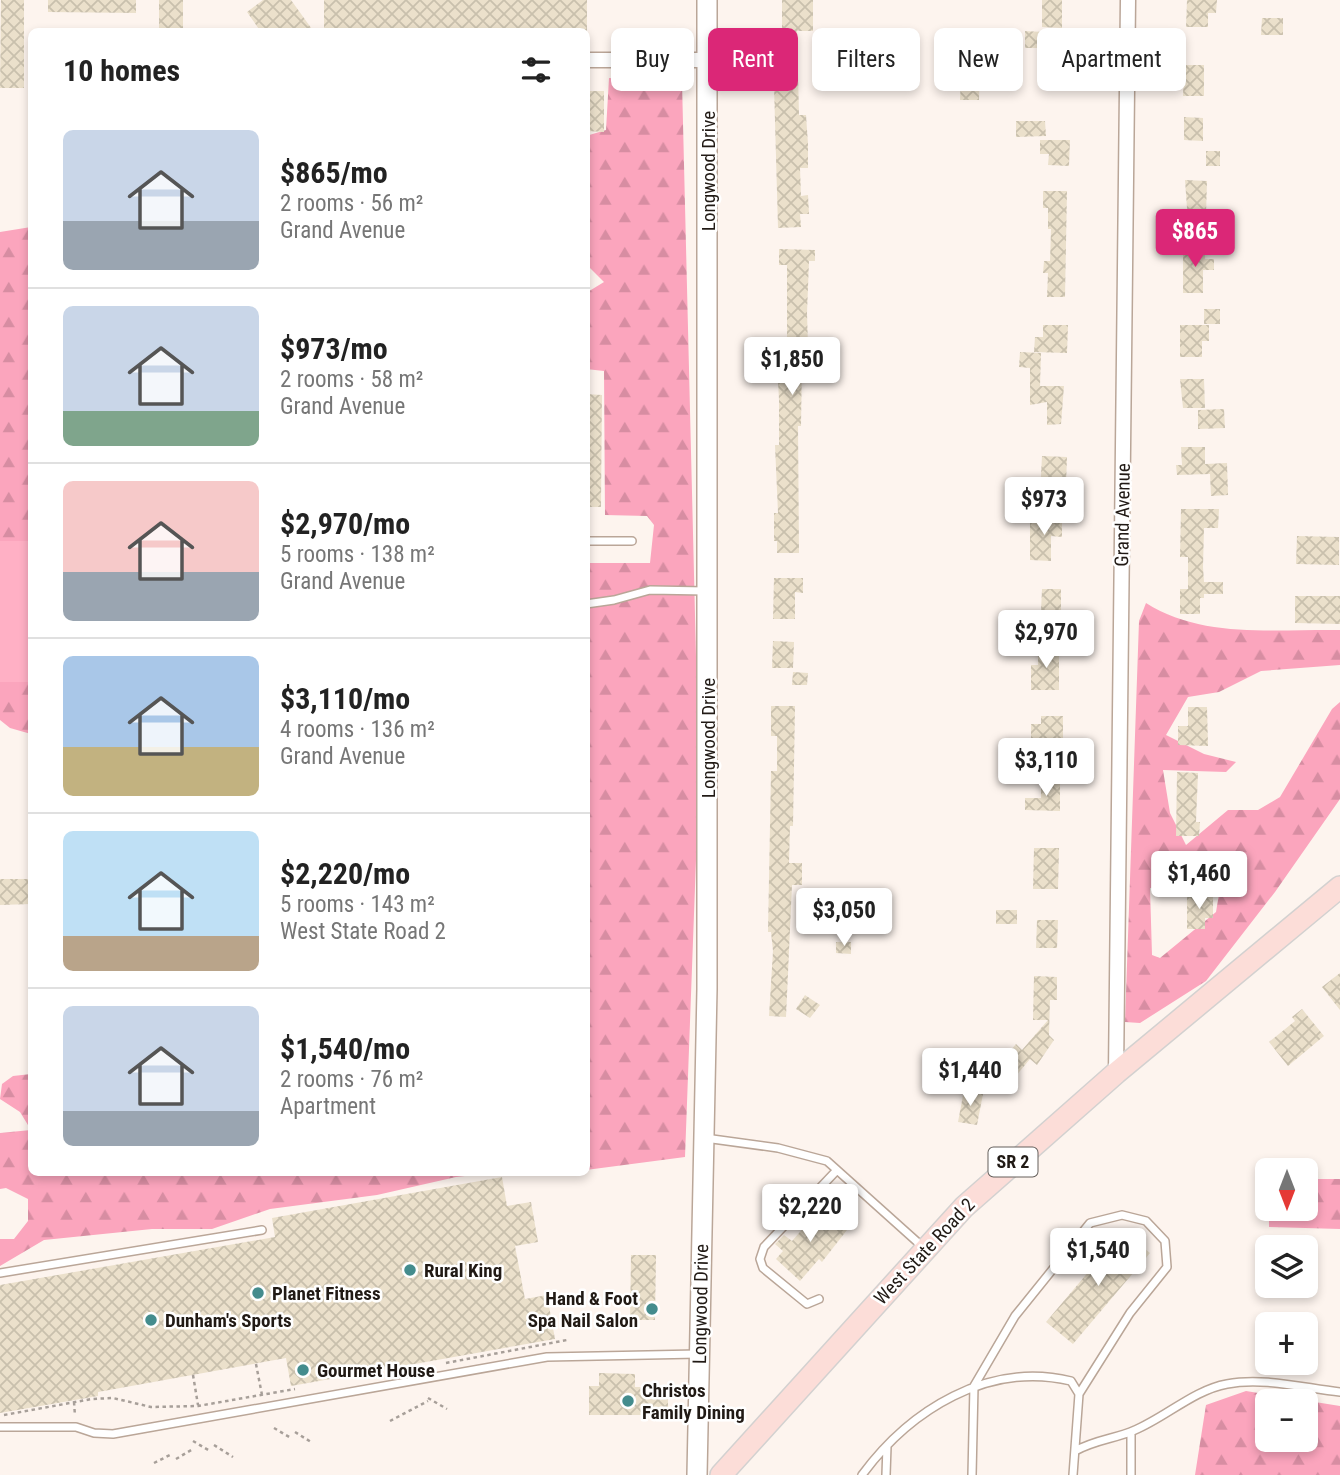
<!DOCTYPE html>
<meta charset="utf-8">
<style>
:root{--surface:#fff;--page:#f2f2f2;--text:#222;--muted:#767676;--line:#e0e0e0;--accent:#db2777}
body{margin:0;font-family:"Roboto Condensed",sans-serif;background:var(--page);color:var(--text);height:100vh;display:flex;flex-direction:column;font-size:26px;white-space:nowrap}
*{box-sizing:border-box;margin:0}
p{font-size:23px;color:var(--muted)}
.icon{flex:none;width:38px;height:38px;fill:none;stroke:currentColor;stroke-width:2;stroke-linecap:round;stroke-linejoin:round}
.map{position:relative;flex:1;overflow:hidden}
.panel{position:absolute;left:28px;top:28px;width:562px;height:1148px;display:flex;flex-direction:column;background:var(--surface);border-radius:10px;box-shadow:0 4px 10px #0003}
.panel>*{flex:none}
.banner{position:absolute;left:611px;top:28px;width:623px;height:63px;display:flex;gap:14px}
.needle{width:46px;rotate:180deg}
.fabs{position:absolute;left:1255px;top:1158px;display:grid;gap:14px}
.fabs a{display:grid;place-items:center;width:63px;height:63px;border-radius:10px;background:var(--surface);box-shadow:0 4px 10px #0003;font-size:35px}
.price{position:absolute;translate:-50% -60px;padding:0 16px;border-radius:7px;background:#fff;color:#222;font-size:23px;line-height:46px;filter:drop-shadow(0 2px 4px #0008)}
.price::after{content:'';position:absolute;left:50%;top:42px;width:21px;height:16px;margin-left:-10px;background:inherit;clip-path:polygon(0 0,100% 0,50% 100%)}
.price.selected{background:var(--accent);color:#fff}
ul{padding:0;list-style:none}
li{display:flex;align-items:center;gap:21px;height:175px;padding:0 35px}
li+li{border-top:2px solid var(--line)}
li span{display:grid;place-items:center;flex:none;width:196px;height:140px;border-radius:10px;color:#555}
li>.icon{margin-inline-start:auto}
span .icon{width:84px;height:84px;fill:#fffc;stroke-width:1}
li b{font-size:30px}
h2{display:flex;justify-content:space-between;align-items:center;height:84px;padding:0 35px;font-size:30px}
.chip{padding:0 24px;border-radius:10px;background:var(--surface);box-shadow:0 4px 10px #0003;font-size:24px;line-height:63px}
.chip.selected{background:var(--accent);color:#fff}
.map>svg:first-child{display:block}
</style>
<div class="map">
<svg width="1340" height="1475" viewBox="0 0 1340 1475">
<defs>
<pattern id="forest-firs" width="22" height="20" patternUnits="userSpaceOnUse" patternTransform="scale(1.75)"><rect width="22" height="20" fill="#fba5bd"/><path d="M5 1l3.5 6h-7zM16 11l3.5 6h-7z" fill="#d78da2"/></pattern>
<pattern id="building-cross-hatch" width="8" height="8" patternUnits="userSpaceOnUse" patternTransform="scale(1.75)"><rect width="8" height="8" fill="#ebe0cb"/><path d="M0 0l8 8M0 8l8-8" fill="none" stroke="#c9c0ad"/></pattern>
</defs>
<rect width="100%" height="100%" fill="#fdf4ee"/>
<path fill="url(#forest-firs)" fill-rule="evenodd" d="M609 78 682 82 699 779 685 1157 586 1170V563H650L654 525 647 516 605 515 604 371 586 369V293L604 282 586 264V136L606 130Z
M31 227V601H0V232Z
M1146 603C1202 639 1276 629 1340 630V665L1261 671 1219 692 1188 697 1166 735 1204 754 1236 762 1226 772 1163 770 1170 813 1186 845 1228 810H1258L1280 797 1332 709 1340 702V799L1275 892 1206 981 1140 1023 1125 1022 1139 621ZM1210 887 1219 894 1216 912 1160 958 1152 955 1150 888Z
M0 655 31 656V734L10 728 0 720Z
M31 1074 32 1172 492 1173 456 1177 377 1195 270 1209 212 1229H152L44 1240 0 1266V1239H14L28 1221V1199L6 1188 0 1189V1133L31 1130 20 1112 0 1099 2 1084 13 1076Z
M1306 1179H1340V1229L1269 1227V1209H1306Z
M1246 1391 1340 1406V1475H1195L1206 1405ZM1267 1402H1306V1440H1267Z"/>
<path fill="#ffb0c5" d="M0 541H31V682H0Z"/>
<path fill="url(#building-cross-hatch)" d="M1 0H24V88H0Z
M48 0H136V13L48 12Z
M159 0H183V32H159Z
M263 0H291L314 32H261L247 12Z
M324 0H587V31L324 29Z
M782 0H813V31H797L799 115H806L808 144V168H800L801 196 808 195 809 214H800L801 227 778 228 773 50H782Z
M1042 0H1062V28L1042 27Z
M1187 0H1217L1216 13H1208V27H1186Z
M1262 18H1283V35H1261Z
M1025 31 1043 32V48H1025Z
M962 52 994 53V64L980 63 979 100H960Z
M1184 65H1204V96H1183Z
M586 91H604V132L586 131Z
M1184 117 1203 118V141L1184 140Z
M1016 121H1045L1046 136 1016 137Z
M1040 140H1070L1069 166 1048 165 1049 154H1040Z
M1206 151H1220V166H1206Z
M1185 180 1207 181 1206 215H1200V223L1188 222Z
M1043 191H1067L1065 297H1047L1048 273H1043L1044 261H1050L1051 229H1048V208H1043Z
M1183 246H1205V259H1214V270H1203V293H1183Z
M779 249 815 250V261H809L807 313 808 346H815V360H802L801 426H798L799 553H777V541H774V513H778L775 445H779V400L776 342H787V265H779Z
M1204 309H1220V324H1204Z
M1043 325H1068L1067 353 1034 352 1035 337H1043Z
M1180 325H1209V341H1202V357H1180Z
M1020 352 1041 353 1040 386H1064L1061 424 1047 425V402L1030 405V368L1019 367Z
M1180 379H1204L1205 408H1183Z
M586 394 602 395 601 507H586Z
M1224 409 1225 428 1198 429V410Z
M1181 447H1205V464L1227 463 1228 495 1211 496 1210 474 1177 475 1176 465H1182Z
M1042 456 1067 457 1066 486H1062V495L1040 494Z
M1181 509H1219L1218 528H1204L1203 567 1204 582H1223V594H1204V598H1200V614H1180V589H1188V557H1180Z
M1030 518H1062V537L1051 536V561L1030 560Z
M1297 536 1339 537V565L1296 564Z
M774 578H803V593L795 592V619H773Z
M1042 589H1061V612L1041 611Z
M1295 596H1340V624L1295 623Z
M773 641 794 642 793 668H772Z
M1038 648H1059V690H1031V665H1038Z
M793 672 808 673 807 685H792Z
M771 706H795L793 826H790L789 863H802V885H792L786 1017 769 1016 773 951 771 932H768L771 771H777V736H771Z
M1188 707H1207L1208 746 1178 745V726H1188Z
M1041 716H1063V742H1031V724H1041Z
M1177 772 1198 773 1196 822H1200L1199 836H1176Z
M1041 782H1060V811L1025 810V798H1041Z
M1034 848H1059L1058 889H1033Z
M0 879H32V904L0 905Z
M1187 896H1213V918H1205V929H1187Z
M996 910H1017V924H996Z
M1037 920H1058L1057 948H1036Z
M836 942H851V954L836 953Z
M1340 973V1010L1322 987Z
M1034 976 1057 977V1000H1050L1049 1035 1054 1040 1037 1065 1030 1059 1015 1077 999 1064 1016 1044 1022 1050 1048 1020H1033Z
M805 995 820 1005 810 1018 796 1009Z
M1302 1009 1324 1036 1288 1066 1269 1042 1295 1021 1292 1017Z
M964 1090 983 1094 977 1125 958 1122Z
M502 1177 507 1206 531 1202 538 1242 515 1246 525 1299 547 1295 555 1339 291 1386 286 1358 98 1392V1396L0 1413V1285L275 1237 272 1218Z
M821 1208 847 1230 822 1262 819 1259 800 1281 776 1259 783 1251 775 1244 784 1235 792 1241Z
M1123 1231 1150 1253 1073 1344 1046 1322Z
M631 1255H656L655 1320H630Z
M599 1373 635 1374V1387H668V1415H589V1386H599Z"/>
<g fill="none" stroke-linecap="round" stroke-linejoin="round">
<g stroke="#baa698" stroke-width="10">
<path id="lane" d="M586 541H632
M586 604 614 600 650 590 706 591
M705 1138 778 1148 827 1161 924 1248
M0 1273 262 1230
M819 1299 807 1304 763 1268 760 1259 764 1247 837 1170
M0 1427H76L94 1433 113 1434 547 1357 698 1354
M1131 1432V1475
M1075 1451C1097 1439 1115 1439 1135 1430 1166 1417 1194 1390 1227 1384 1263 1377 1304 1388 1340 1392
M862 1475C910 1410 988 1361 1071 1381L1079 1394 1073 1475
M886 1475 887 1446
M972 1475 974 1386 1015 1316 1090 1223 1122 1215 1146 1221 1165 1241 1167 1267 1130 1313 1079 1394"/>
</g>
<g stroke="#baa698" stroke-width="17">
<path id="street" d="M586 60H708
M1116 1073 1128 0"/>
</g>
<g stroke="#baa698" stroke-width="22">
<path id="secondary" d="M697 1475 707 989V0"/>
</g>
<g stroke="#d3d1d0" stroke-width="24">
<path id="primary" d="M721 1475 964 1207 1116 1073 1340 887"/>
</g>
<path stroke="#a79f99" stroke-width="2.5" stroke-dasharray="3.5 3.5" stroke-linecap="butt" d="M446 1363 567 1340
M256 1364 262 1395
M193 1375 198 1405
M428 1398 447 1409
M74 1402 75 1416
M4 1415 92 1399 113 1398 151 1407 198 1406 295 1389
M390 1421 428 1401
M274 1428 291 1438
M295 1432 311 1442
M193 1441 210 1451
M214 1445 233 1457
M176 1459 193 1449
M154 1463 172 1454"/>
<use href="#lane" stroke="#fff" stroke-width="7"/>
<use href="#street" stroke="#fff" stroke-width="14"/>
<use href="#secondary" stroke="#fff" stroke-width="19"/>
<use href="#primary" stroke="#fcddd8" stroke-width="21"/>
</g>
<g fill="#448c8d" stroke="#fff" stroke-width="2.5">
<circle cx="410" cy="1270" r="7"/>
<circle cx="258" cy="1293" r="7"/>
<circle cx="652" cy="1309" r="7"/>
<circle cx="151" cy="1320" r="7"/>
<circle cx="303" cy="1370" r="7"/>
<circle cx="628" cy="1401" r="7"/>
</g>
<g text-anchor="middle" stroke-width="5" stroke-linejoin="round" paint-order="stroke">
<rect fill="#fff" stroke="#645f5b" stroke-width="2" x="988.5" y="1147.5" width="49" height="29" rx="5"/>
<g font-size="18" font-weight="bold" fill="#211a15">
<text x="1013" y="1168">SR 2</text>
</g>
<g font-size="19" fill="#211a15" stroke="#fff">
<text transform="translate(708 171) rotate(-90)" y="7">Longwood Drive</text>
<text transform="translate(1122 515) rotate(-89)" y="7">Grand Avenue</text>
<text transform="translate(708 738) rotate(-90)" y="7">Longwood Drive</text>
<text transform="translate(924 1251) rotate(-47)" y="7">West State Road 2</text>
<text transform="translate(700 1304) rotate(-89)" y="7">Longwood Drive</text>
</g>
<g font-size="19" font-weight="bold" fill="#211a15" stroke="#fff" text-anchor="start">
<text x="424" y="1277">Rural King</text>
<text x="272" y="1300">Planet Fitness</text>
<text x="638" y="1305" text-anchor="end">Hand &amp; Foot<tspan x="638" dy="22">Spa Nail Salon</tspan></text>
<text x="165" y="1327">Dunham's Sports</text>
<text x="317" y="1377">Gourmet House</text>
<text x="642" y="1397">Christos<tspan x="642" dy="22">Family Dining</tspan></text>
</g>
</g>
</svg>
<div class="fabs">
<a><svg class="needle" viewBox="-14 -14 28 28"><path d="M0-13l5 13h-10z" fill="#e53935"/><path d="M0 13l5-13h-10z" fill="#767676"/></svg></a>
<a><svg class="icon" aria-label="layers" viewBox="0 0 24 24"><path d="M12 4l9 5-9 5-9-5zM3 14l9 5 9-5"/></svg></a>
<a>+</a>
<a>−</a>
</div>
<b class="price selected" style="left:1195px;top:269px">$865</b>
<b class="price" style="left:792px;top:397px">$1,850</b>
<b class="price" style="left:1044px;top:537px">$973</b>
<b class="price" style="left:1046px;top:670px">$2,970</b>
<b class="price" style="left:1046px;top:798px">$3,110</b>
<b class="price" style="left:1199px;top:911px">$1,460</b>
<b class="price" style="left:844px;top:948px">$3,050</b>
<b class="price" style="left:970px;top:1108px">$1,440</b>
<b class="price" style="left:810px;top:1244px">$2,220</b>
<b class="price" style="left:1098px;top:1288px">$1,540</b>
<div class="banner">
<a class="chip">Buy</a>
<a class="chip selected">Rent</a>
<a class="chip">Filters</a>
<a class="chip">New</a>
<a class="chip">Apartment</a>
</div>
<section class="panel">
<h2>10 homes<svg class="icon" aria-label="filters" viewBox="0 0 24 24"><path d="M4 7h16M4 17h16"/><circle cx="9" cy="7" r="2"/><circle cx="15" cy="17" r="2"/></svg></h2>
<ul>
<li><span style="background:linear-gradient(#c9d6e8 65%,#9aa5b1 0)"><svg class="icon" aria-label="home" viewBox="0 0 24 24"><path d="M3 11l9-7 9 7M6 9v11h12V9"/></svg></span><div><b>$865/mo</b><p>2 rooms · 56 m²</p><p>Grand Avenue</p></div></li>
<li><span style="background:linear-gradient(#c9d6e8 75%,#7fa58c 0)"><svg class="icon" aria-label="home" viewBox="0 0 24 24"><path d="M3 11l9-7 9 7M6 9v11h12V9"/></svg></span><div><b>$973/mo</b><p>2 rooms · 58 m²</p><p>Grand Avenue</p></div></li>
<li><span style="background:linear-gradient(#f6c9c9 65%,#9aa5b1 0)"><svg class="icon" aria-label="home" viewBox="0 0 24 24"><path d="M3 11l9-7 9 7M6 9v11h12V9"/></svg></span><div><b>$2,970/mo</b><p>5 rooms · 138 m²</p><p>Grand Avenue</p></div></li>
<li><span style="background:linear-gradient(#a9c7e8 65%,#c2b280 0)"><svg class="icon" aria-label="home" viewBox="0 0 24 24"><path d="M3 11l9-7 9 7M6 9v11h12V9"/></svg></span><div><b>$3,110/mo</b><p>4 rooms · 136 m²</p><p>Grand Avenue</p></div></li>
<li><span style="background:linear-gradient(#bfe0f5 75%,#b9a48a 0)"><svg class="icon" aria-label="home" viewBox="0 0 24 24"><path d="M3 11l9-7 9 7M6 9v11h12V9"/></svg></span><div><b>$2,220/mo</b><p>5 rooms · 143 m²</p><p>West State Road 2</p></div></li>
<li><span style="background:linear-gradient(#c9d6e8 75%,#9aa5b1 0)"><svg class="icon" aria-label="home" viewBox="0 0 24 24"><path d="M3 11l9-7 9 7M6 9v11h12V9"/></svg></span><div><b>$1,540/mo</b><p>2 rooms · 76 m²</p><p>Apartment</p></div></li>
</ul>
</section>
</div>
